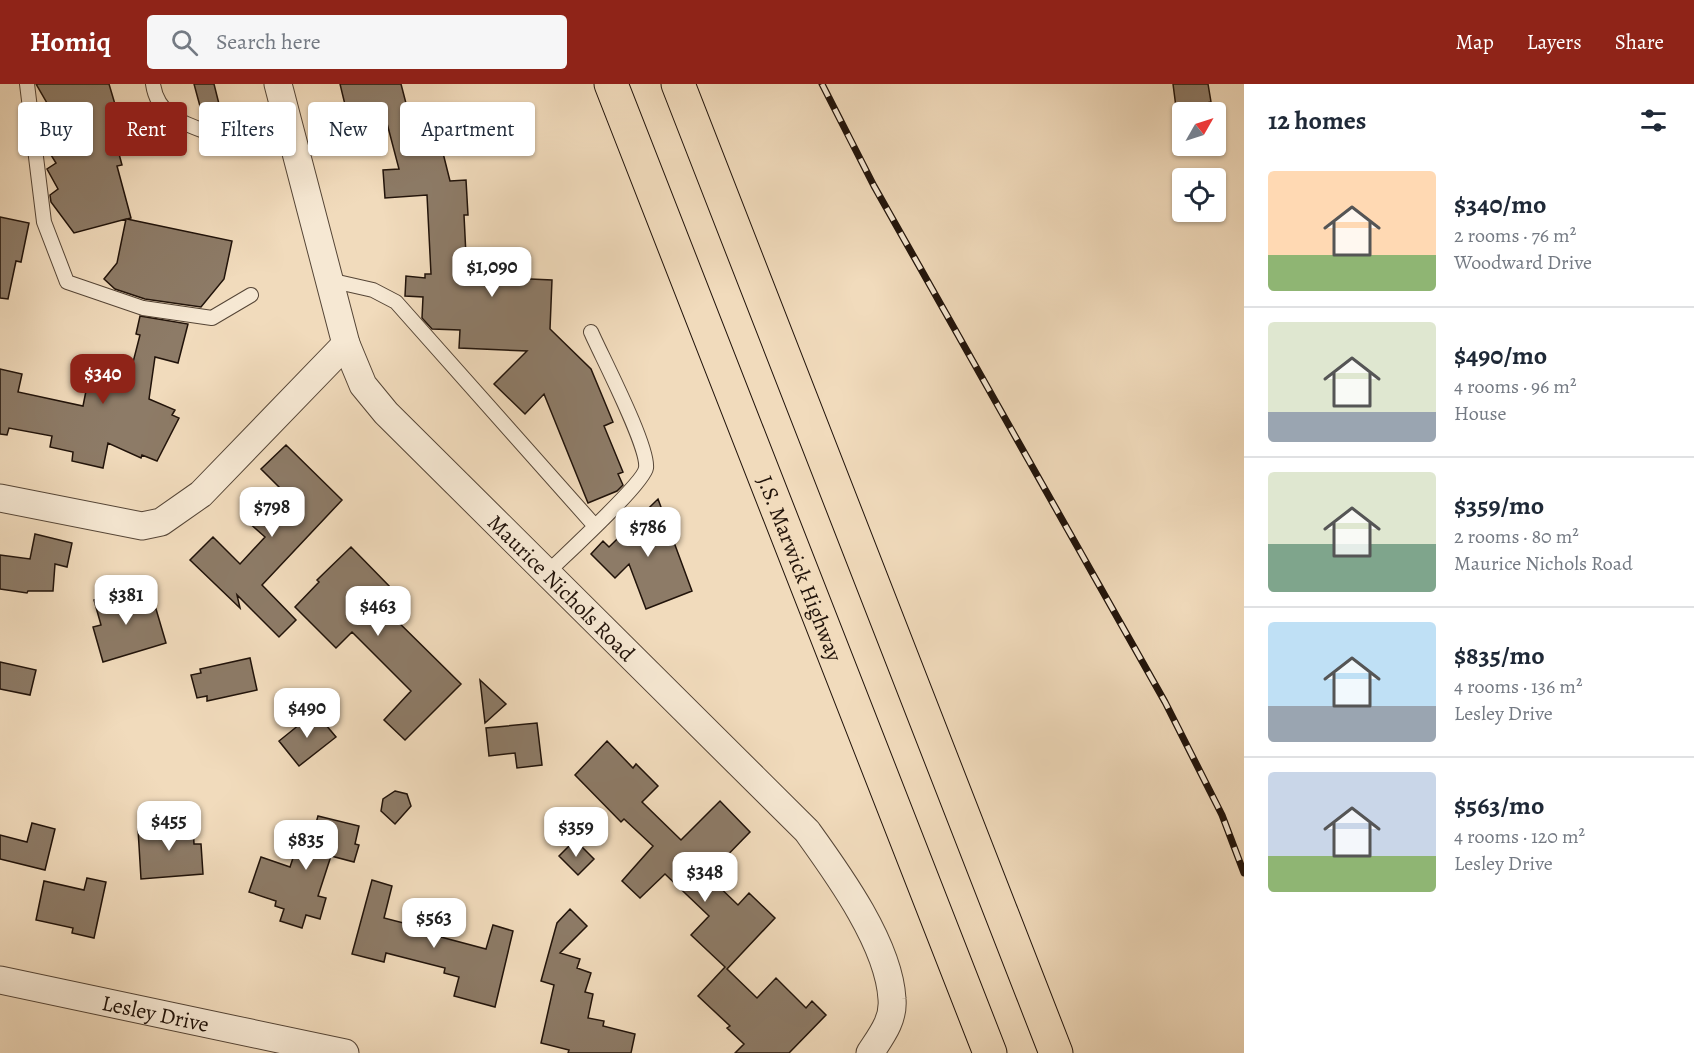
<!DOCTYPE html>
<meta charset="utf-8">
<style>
:root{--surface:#fff;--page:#f6f6f7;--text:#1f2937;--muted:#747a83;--line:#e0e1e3;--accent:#8f2418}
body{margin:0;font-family:Alegreya,serif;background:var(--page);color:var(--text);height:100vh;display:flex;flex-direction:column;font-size:22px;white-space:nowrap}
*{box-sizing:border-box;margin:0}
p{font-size:20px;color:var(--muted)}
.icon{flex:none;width:33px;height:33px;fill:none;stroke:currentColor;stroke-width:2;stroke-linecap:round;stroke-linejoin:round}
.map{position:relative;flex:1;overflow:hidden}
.drawer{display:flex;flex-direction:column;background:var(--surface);width:450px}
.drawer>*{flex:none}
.guide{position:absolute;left:18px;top:18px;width:570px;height:54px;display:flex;gap:12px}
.needle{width:39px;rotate:51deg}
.tools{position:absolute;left:1172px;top:18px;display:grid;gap:12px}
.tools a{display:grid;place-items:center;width:54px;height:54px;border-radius:6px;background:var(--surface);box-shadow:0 2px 4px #0004;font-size:30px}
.price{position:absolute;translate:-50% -51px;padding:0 14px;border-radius:12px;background:#fff;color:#222;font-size:20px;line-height:39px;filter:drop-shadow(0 2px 3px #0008)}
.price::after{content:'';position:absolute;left:50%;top:36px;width:18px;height:14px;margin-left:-9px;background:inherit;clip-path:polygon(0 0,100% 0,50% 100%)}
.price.current{background:var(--accent);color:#fff}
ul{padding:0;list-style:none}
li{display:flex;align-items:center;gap:18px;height:150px;padding:0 24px}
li+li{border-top:2px solid var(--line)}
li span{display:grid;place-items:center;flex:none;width:168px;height:120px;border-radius:6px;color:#555}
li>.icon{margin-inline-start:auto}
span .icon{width:72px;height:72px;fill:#fffc;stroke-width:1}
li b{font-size:26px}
h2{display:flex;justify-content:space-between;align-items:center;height:72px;padding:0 24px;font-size:26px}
.pill{padding:0 21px;border-radius:6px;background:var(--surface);box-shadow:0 2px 4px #0004;font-size:21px;line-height:54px}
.pill.current{background:var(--accent);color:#fff}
header{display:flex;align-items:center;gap:36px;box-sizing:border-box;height:84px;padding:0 30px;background:var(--accent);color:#fff}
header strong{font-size:28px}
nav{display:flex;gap:33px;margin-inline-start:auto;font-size:21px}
.search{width:420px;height:54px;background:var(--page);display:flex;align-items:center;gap:15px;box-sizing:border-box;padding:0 21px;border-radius:6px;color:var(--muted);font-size:22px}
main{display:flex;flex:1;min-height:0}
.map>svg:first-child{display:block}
</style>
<header>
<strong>Homiq</strong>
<div class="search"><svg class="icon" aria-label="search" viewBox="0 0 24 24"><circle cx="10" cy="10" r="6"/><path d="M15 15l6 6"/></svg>Search here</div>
<nav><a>Map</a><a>Layers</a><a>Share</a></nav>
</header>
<main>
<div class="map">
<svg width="1244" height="969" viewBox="0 0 1244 969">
<rect width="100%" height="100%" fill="#f1dbbc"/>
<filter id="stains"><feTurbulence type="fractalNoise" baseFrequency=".00333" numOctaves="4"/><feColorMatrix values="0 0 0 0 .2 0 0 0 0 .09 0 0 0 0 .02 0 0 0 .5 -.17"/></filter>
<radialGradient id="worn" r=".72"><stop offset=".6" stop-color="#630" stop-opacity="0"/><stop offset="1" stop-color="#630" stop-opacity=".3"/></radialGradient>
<path fill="#8d7b67" stroke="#21130a" stroke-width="1.5" d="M36 0H109L117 27 112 28 119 54 115 55 122 81 117 82 131 134 127 135 232 157 224 195 201 223 145 215 115 205 104 195 117 179 126 135 74 149 51 118 50 111 58 105 47 85 56 79 43 58 53 52 41 33 51 26Z
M194 0H214L222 32 204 37Z
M340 0H401L408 27 421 24 431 64 441 61 450 97 466 96 468 131H464L467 192 552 196 550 245 591 285 613 338 604 342 623 388 618 390 623 401 617 407 588 419 544 310 525 330 494 300 527 267 459 264 460 246 432 245 422 234 423 213 405 212 406 192 425 194V190H431L427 111 385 114 383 86 399 85 383 24 348 33Z
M1173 0H1208L1211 18 1206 19 1207 27 1177 31Z
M0 133 29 139 21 178 16 177 8 215 0 214Z
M140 232 188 240 178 279 155 273 149 315 175 326 172 331 179 334 157 377 142 371 141 374 108 359 103 384 72 377 73 368 50 363 52 352 9 344 7 351 0 350V285L22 290 18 308 83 322 90 287 117 293V288L130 290 140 251 136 250Z
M286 361 342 416 262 501 296 536 279 553 237 511 240 524 190 476 213 453 240 480 265 453 248 438 280 404 261 385Z
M658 415 692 507 646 525 629 480 615 494 591 470 603 457 609 463Z
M35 450 72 459 67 483 55 480 53 507H28L27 509 0 505V471L30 475Z
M351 463 394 507 380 520 461 600 405 656 384 636 411 607 352 548 336 564 295 523 319 498 317 496Z
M135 504 142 529 156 525 166 559 103 578 93 543 101 541 94 516Z
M250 574 257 606 207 617V612L197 614 191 591 201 589 200 585Z
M0 578 36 586 30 611 0 605Z
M480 596 506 620 485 639Z
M315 628 336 653 299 682 279 657Z
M537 639 542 681 517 684 515 669 489 672 486 644Z
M607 657 633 684 636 680 658 702 642 718 681 756 720 717 750 748 711 788 714 791 711 795 738 821 749 809 775 834 727 885 757 914 776 894 806 924 812 917 826 931 789 969H735L744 960 727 944 730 942 698 912 725 883 691 851 709 832 665 790 640 814 622 797 653 762 624 735 621 738 575 691Z
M395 707 407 710 411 722 395 740 381 727 383 715Z
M318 732 359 742 355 760 359 761 354 778 331 772 318 812 326 814 320 835 306 831 302 844 280 837 284 825 275 822 276 817 249 808 261 773 290 783 299 756 310 760Z
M32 739 55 745 45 786 0 775V751L27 758Z
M193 741 194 760H201L203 790 141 795 138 745Z
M575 756 594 775 578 791 559 772Z
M87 794 106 798 94 854 72 849 73 844 36 836 44 797 84 806Z
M372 796 392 802 384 834 423 844 422 848 486 865 493 841 513 847 495 923 454 912 459 893 444 889 445 884 386 869 384 878 352 870Z
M570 825 587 842 560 869 580 875 577 884 591 889 585 908 593 910 588 934 604 937 603 942 635 950 631 969H568L569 966 541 959 554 901 541 897 557 839Z"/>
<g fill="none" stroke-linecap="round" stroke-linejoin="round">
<g stroke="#554536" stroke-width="16">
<path id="lane" d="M27 0 44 138 67 198 143 224 212 234 251 211
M153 0C158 35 189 41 218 52
M329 196 373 206 396 218 594 441
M548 488C564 472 644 399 646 384 649 363 602 273 591 248"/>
</g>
<g stroke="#554536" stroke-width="29">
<g id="street">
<path id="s1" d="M278 0 346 260 363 301 386 329 807 747C838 790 889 860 892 915 894 936 881 952 870 969"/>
<path d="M0 414 142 442 161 438 201 410 346 260"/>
<path id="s2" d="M0 896 345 969"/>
</g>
</g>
<g stroke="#21130a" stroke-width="35">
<g id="highway">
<path id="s3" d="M611 0 990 969"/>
<path d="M678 0 1056 969"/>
</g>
</g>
<use href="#lane" stroke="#f6e8d3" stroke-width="14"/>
<use href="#street" stroke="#f6e8d3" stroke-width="27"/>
<use href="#highway" stroke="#f1dbbc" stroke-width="33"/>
<g stroke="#21130a" stroke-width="7">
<path id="rail" d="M822 0 874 102 1165 618 1222 731 1244 789"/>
</g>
<use href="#rail" stroke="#f6e8d3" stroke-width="4.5" stroke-dasharray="14" stroke-linecap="butt"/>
</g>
<g text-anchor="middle" stroke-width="6" stroke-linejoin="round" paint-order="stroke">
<g font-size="22" fill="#21130a" stroke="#f6e8d3">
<text dy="8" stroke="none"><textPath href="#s3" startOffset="520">J.S. Marwick Highway</textPath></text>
<text dy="8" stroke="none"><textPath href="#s1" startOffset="597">Maurice Nichols Road</textPath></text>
<text dy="8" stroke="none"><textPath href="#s2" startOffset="159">Lesley Drive</textPath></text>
</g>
</g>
<rect width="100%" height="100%" filter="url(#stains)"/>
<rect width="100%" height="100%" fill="url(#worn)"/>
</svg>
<div class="tools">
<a><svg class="needle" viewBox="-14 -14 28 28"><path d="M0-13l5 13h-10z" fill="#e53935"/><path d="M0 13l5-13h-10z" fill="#747a83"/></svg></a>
<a><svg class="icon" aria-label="locate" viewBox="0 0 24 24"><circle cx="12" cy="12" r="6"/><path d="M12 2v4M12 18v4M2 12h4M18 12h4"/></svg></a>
</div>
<b class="price" style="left:492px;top:214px">$1,090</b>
<b class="price current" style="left:103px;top:321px">$340</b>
<b class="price" style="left:272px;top:454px">$798</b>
<b class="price" style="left:648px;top:474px">$786</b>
<b class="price" style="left:126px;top:542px">$381</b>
<b class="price" style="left:378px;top:553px">$463</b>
<b class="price" style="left:307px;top:655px">$490</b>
<b class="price" style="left:169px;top:768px">$455</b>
<b class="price" style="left:576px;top:774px">$359</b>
<b class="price" style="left:306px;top:787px">$835</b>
<b class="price" style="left:705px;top:819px">$348</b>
<b class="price" style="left:434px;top:865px">$563</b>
<div class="guide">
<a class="pill">Buy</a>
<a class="pill current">Rent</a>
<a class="pill">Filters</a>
<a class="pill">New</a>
<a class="pill">Apartment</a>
</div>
</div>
<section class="drawer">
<h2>12 homes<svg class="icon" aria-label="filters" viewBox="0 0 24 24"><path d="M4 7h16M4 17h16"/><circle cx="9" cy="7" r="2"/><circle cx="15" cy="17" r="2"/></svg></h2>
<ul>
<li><span style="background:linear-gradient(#ffd9b3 70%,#8fb573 0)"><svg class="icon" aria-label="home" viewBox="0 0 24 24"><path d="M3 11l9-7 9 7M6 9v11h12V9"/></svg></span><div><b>$340/mo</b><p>2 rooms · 76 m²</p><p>Woodward Drive</p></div></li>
<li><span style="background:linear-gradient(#dfe7d0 75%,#9aa5b1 0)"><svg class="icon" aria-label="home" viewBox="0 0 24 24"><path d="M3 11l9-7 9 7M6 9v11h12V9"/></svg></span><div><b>$490/mo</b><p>4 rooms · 96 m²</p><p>House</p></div></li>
<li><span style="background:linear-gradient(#dfe7d0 60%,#7fa58c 0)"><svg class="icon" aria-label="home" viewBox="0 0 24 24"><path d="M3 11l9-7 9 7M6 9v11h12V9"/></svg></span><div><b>$359/mo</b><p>2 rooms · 80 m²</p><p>Maurice Nichols Road</p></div></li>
<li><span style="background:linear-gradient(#bfe0f5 70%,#9aa5b1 0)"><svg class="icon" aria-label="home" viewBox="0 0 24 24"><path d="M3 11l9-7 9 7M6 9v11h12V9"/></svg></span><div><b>$835/mo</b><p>4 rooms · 136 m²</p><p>Lesley Drive</p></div></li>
<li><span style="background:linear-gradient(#c9d6e8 70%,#8fb573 0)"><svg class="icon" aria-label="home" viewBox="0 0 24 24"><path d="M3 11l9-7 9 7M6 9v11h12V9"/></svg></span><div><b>$563/mo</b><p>4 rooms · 120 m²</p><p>Lesley Drive</p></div></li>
</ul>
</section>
</main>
